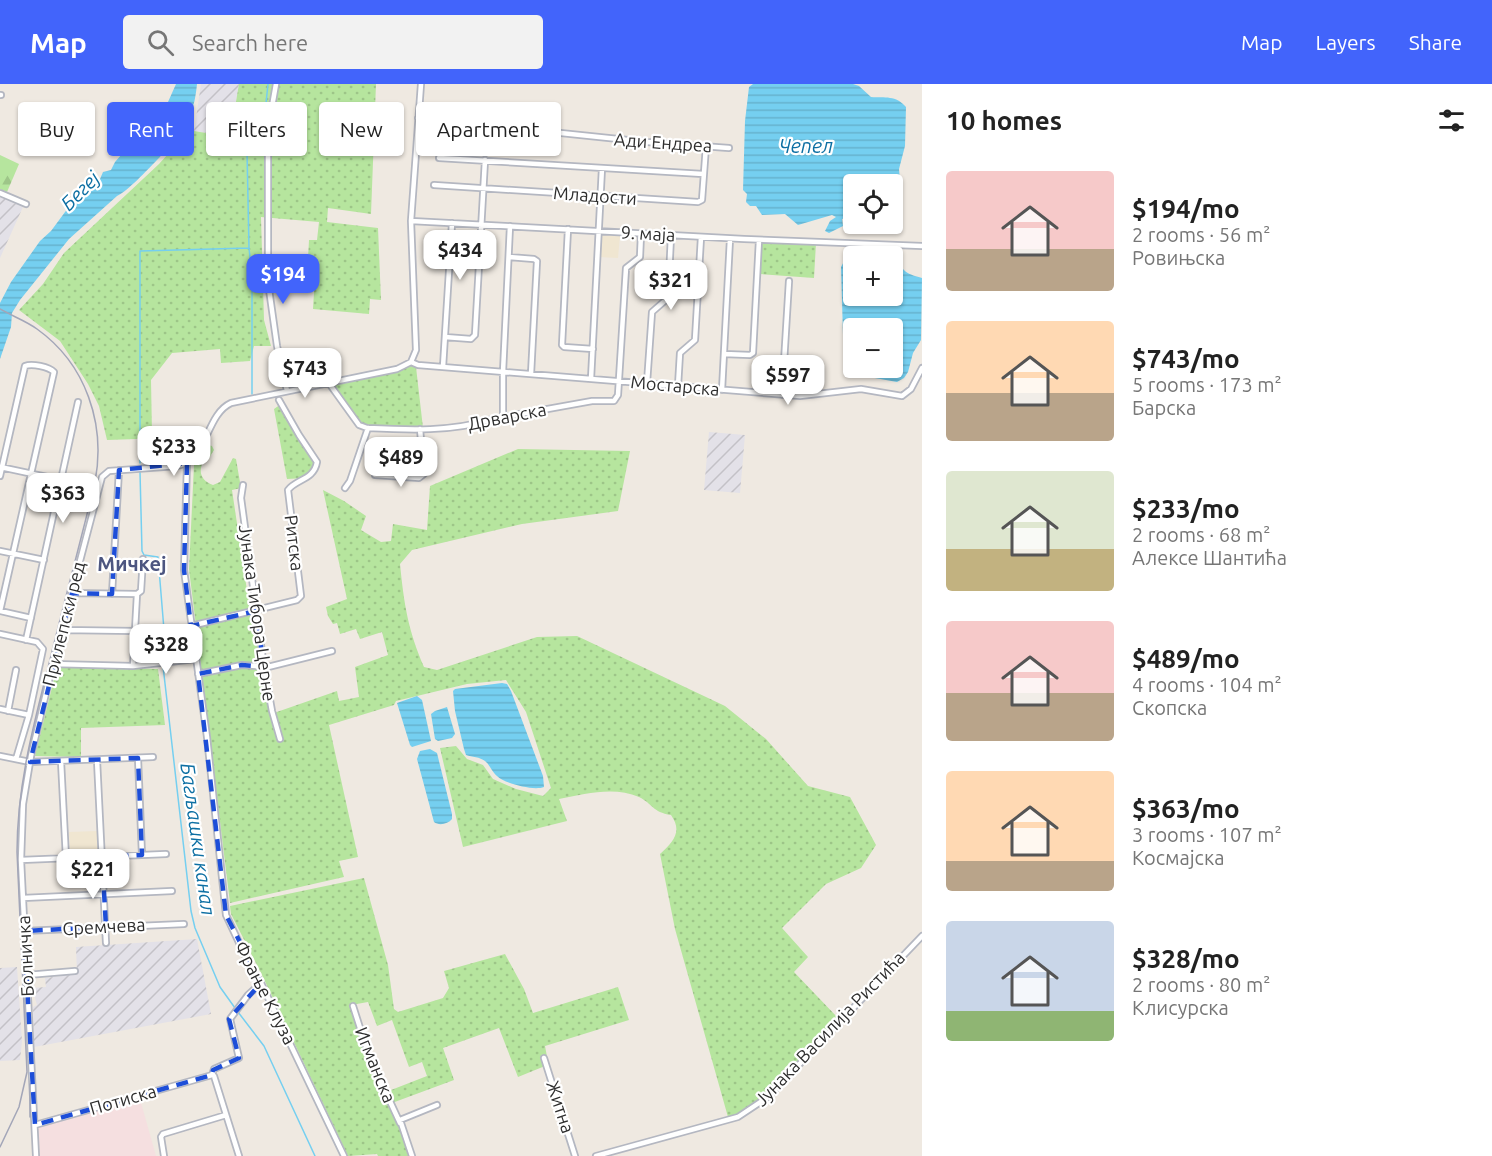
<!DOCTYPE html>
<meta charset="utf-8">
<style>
:root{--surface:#fff;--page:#f2f2f2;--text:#222;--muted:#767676;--accent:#4264fb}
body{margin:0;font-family:Ubuntu,sans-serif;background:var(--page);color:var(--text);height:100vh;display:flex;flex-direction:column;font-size:22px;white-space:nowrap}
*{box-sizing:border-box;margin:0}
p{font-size:20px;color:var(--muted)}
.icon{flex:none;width:33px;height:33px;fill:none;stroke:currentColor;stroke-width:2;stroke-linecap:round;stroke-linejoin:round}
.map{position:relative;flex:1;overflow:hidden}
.sheet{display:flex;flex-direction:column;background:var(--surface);width:570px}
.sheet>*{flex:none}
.top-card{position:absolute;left:18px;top:18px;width:570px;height:54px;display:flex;gap:12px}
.controls{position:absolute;left:843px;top:90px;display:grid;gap:12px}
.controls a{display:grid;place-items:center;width:60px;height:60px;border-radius:6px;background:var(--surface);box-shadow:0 2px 4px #0004;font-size:30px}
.price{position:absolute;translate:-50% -51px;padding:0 14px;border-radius:12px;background:#fff;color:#222;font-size:20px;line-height:39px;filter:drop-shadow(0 2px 3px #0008)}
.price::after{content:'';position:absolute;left:50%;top:36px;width:18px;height:14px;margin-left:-9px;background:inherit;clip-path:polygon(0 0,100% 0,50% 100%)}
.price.current{background:var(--accent);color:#fff}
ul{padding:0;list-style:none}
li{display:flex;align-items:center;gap:18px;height:150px;padding:0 24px}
li span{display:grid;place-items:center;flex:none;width:168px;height:120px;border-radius:6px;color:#555}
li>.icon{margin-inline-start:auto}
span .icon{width:72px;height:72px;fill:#fffc;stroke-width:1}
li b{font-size:26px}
h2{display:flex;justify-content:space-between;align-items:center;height:72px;padding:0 24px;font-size:26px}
.chip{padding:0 21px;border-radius:6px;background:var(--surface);box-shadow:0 2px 4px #0004;font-size:21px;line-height:54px}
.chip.current{background:var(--accent);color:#fff}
header{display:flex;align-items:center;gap:36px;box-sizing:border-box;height:84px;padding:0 30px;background:var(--accent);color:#fff}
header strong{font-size:28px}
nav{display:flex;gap:33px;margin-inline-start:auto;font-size:21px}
.search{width:420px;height:54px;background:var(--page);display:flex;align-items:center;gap:15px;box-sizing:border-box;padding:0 21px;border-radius:6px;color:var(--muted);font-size:22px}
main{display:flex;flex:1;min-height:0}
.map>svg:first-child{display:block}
</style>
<header>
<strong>Map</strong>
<div class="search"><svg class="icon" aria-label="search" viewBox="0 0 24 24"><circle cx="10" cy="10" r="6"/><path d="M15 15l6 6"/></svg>Search here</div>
<nav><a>Map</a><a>Layers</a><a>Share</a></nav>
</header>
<main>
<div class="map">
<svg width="922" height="1072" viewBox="0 0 922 1072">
<defs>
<pattern id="industrial-furrows" width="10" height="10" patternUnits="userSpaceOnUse" patternTransform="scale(1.5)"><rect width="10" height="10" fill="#e3e1e8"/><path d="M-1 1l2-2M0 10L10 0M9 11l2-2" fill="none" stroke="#c3c1c7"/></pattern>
<pattern id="grass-dots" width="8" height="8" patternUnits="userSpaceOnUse" patternTransform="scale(1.5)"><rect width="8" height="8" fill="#b6e59e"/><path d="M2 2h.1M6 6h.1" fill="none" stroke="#9dc588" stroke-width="1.8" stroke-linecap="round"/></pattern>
<pattern id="forest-firs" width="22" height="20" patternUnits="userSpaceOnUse" patternTransform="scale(1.5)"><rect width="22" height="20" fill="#b6e59e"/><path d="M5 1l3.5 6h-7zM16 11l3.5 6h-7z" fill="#9dc588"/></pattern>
<pattern id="water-rules" width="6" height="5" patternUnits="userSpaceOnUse" patternTransform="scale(1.5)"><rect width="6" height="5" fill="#75cff0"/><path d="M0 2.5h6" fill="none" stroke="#66b2ce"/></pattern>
</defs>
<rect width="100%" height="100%" fill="#efe9e1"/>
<path fill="url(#industrial-furrows)" d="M201 0H239L230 53 194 47Z
M0 113 23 123 0 174Z
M709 348 745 351 740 409 704 406Z
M197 855 211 930 34 963 33 923 37 921 32 904 46 903 45 894 77 890 76 863Z
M17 883 22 957 20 976 0 977V884Z"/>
<path fill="#f0e6d1" d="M599 150 620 152 618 174 598 173Z
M97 747 98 769H72L70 767 69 748Z"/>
<path fill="#f5dfe0" d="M140 1015 156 1072H40L38 1043Z"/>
<path fill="url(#grass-dots)" d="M239 0H376L371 130 328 124 327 138 378 144 381 216 370 215 369 230 313 225 315 192 302 191 303 175H308L309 156H317L319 138 261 133 264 236 271 262H254L250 277 221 279 220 265 172 269 151 296 152 350 137 355 107 356 99 322 88 300 60 257 19 226 43 200 64 169 159 80 186 50 194 47 230 53Z
M762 157 816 159 814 194 760 190Z
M411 280 416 283 423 344 369 343 361 340 331 300Z
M281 320 316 378 305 394 287 395 274 325Z
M208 361 212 362 214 366 207 377 204 376C198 387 200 396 213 401L220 398 233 374 236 375 241 404 232 406 252 540 278 656 281 657 274 629 337 607 339 617 359 613 355 583 388 571 382 548 360 555 356 545 340 550 337 539 333 540 328 532 326 523 347 515 323 406 344 417 366 432 361 446 381 458 391 457 393 440 427 446 430 402 518 365 630 367 618 427 522 440 412 466 400 480C404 520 408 546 424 583L437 586 537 553 577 552 725 622 766 655 808 702 850 713 876 761 861 784 826 800 782 844 808 873 794 888 838 934 762 1016 738 1031 728 1033 675 845 660 770C673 758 683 748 671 731 652 728 653 720 639 713 614 702 585 710 559 715L567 737 463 763 440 664 456 662 467 675 483 681 493 695 516 705 543 712 551 704 526 628 506 596 467 600 396 617 394 621 329 641 358 773 339 777 344 793 230 819 189 485 194 381Z
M57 583 158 585 165 641 81 644V673L35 672Z
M364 794 388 881 394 925 398 928 443 914 449 904 444 887 505 870 524 905 533 929 618 903 629 936 545 962 548 978 544 980 545 982 518 993 499 944 443 964 454 996 392 1019 386 1008 427 992 422 978 409 983 392 936 377 942 368 918 351 921 369 975 381 1004 390 1020 410 1072H378L377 1070 348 1072 261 889 231 830 230 822Z"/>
<path fill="url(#forest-firs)" d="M0 71 19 80 7 108 0 105Z"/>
<path fill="url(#water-rules)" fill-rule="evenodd" d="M176 0H197C196 10 194 25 188 34 183 40 177 45 177 54H174C167 60 164 70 157 76 146 87 129 106 117 112L69 155 20 216 12 229 11 243 0 275V219L11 198 40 157 51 147 68 124 86 110 100 95 103 88 111 86 115 78 128 63 134 48 168 18Z
M753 0H853L859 2 871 13C885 14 896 11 906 23L905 62 899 85 900 96 893 128 892 100H854L853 133 842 135 843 142 829 149 825 147 830 137 836 133 832 131 798 141 785 130 762 131 756 122H750L746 118 747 110 743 106 745 37 749 3Z
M851 164 877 168 880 172H854V212H892L893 173 896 170C902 187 904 189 922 194L921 256 913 269 908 288 904 294 897 298 847 289 843 251 841 183ZM854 244H892V284H854Z
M502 599 507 600 511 607 543 692 544 703C534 707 505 700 497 692 492 688 490 681 485 677 480 673 472 673 466 671L464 665 455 627 453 607 455 605Z
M417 612 422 616 431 657 412 663 410 661 397 619Z
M447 623 455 650 452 654 438 657 435 655 431 630 435 627Z
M430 665 437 669 452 730V735C448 740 439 742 434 738L417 675 420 667Z"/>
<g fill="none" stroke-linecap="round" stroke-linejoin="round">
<path stroke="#75cff0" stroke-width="1.5" d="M177 54 185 60 192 61
M211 63 247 68 249 164 252 192V310
M248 68H261L268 0
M140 379V167L249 164
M140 388 142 467 144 471 158 473 165 558 161 559 162 576
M163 582 191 827 195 844 220 903 235 924
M238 928 264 962 315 1072"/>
<g stroke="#b4b7c1" stroke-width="8">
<path id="minor" d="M276 0 270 34 268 61V198L277 262 287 307
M0 11H1
M418 34 647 58 729 64
M439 74 703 90
M434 101 698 118 702 116 706 62
M0 109 26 120
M411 137 744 155 922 162
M568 145 562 261 564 263 593 265
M509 173 534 175 537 177 531 290
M445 253 471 255 475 251 485 76
M724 270 750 271 753 269 759 156
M411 278 418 281 800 312 861 305 902 312 911 305 922 284
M411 278 416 266 411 137 421 0
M443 283 452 139
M591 295 602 84
M328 298 359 341 367 344C408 346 453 348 492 335L592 317H614L618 311 626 184 640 173 641 150
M647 299 652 228 668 214 671 152
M678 302 680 269 695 256 701 153
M722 306 730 155
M782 311 789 197
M503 333V288L510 142
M187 379 184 486 207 653 226 831 250 882 261 899 344 1072
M0 383 61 396
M375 391 419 394 424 390 420 345
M0 392 25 282C32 279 49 283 54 288L0 527
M243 401 241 414 264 583 272 627 280 655
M345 404 350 397 368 344
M0 467 44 476
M72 509 137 510
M112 510 119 386
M0 527 31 534
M191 542 297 516 301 512 288 406C296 395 314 396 317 378L299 351 279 316
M62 546 136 547
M0 550 37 558 43 565 29 631 16 675
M26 556 78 318
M53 580 133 582 196 575
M133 582 137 510 141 507 143 475
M198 590 242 581 268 583 332 567
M0 625 29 631
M8 627 16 586
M0 672 30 678 153 673
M138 674 142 771
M97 676 106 859
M61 677 66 774
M21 776 166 770
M23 814 172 807
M24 847 184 840
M27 891 75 887
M353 922 369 972 400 1039
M544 974 575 1072
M35 1041 212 991
M36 1072 21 776 23 720 31 672 53 580 102 393 109 387 177 382C208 377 205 331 231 319L397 285 411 278
M164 1072 161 1053 163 1050 226 1031
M239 1072 214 992 212 991 214 985 239 974 230 935 248 911 261 899
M412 1072 400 1036 437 1021
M596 1072 738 1033 768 1013 922 852"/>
</g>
<use href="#minor" stroke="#fff" stroke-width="4.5"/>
<path stroke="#a3a6b8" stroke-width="1.5" d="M0 225C12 232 26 237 37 245 86 280 106 340 95 398 80 460 63 522 48 584 32 646 17 705 17 768L27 988 19 1023 0 1063
M30 1000V1033"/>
</g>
<path fill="none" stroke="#1d4ed8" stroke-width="4.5" stroke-dasharray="12 8" stroke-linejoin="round" d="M187 379 184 486 191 542 256 527 264 583 242 581 198 590 226 831 261 899 229 935 239 974 213 986 212 991 35 1041 24 847 106 843 102 773 142 771 138 674 30 678 72 509 112 510 119 386Z"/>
<g text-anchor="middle" stroke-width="4.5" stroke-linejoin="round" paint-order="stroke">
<g font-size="18" fill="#2e2e2e" stroke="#fff">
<text transform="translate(663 59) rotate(4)" y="6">Ади Ендреа</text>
<text transform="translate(595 112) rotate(4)" y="6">Младости</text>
<text transform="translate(648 150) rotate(3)" y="6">9. маја</text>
<text transform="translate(675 302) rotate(5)" y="6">Мостарска</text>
<text transform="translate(507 333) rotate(-11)" y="6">Дрварска</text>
<text transform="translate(294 459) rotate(83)" y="6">Ритска</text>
<text transform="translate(257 529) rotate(82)" y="6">Јунака Тибора Церне</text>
<text transform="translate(64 540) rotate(-76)" y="6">Прилепски ред</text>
<text transform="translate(104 843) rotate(-3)" y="6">Сремчева</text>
<text transform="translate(26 872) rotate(-93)" y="6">Болничка</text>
<text transform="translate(265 909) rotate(63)" y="6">Фрање Клуза</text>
<text transform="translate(830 945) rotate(-46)" y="6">Јунака Василија Ристића</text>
<text transform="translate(375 981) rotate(68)" y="6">Игманска</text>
<text transform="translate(123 1016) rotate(-16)" y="6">Потиска</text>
<text transform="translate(560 1023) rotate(72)" y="6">Житна</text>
</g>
<g font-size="20" font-style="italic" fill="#0d6fa3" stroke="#fff">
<text x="806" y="69">Чепел</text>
<text transform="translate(80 107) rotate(-45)" y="7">Бегеј</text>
<text transform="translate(198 755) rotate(82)" y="7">Багљашки канал</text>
</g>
<g font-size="20" font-weight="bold" fill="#4d5680" stroke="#fff">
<text x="132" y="487">Мичкеј</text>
</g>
</g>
</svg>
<div class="controls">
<a><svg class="icon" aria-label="locate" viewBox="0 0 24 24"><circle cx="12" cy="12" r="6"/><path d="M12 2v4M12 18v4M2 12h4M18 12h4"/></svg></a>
<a>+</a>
<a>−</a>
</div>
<b class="price" style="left:460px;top:197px">$434</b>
<b class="price current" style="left:283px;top:221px">$194</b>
<b class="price" style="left:671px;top:227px">$321</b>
<b class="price" style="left:305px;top:315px">$743</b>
<b class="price" style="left:788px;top:322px">$597</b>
<b class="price" style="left:174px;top:393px">$233</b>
<b class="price" style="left:401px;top:404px">$489</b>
<b class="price" style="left:63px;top:440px">$363</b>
<b class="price" style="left:166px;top:591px">$328</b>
<b class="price" style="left:93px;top:816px">$221</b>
<div class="top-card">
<a class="chip">Buy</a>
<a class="chip current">Rent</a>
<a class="chip">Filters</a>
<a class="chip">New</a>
<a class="chip">Apartment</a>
</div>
</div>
<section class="sheet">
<h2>10 homes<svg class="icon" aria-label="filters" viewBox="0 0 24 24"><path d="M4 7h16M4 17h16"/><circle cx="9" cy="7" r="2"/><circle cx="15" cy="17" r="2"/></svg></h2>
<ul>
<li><span style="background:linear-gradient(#f6c9c9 65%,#b9a48a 0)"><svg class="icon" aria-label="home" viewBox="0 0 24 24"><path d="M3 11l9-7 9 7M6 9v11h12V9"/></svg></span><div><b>$194/mo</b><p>2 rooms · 56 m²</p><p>Ровињска</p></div></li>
<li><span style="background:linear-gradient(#ffd9b3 60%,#b9a48a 0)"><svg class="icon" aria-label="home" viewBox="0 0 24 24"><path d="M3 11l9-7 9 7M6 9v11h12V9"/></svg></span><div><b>$743/mo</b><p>5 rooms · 173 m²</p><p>Барска</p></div></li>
<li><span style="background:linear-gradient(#dfe7d0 65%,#c2b280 0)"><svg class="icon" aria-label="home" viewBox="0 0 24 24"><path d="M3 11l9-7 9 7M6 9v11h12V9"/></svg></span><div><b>$233/mo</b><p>2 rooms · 68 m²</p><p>Алексе Шантића</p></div></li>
<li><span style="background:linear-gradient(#f6c9c9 60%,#b9a48a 0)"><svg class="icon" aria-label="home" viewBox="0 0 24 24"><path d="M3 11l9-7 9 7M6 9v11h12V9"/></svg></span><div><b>$489/mo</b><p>4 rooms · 104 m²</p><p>Скопска</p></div></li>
<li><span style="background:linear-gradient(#ffd9b3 75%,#b9a48a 0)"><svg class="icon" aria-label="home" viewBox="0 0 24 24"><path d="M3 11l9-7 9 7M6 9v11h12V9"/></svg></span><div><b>$363/mo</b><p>3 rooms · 107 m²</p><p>Космајска</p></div></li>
<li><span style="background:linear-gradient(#c9d6e8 75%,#8fb573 0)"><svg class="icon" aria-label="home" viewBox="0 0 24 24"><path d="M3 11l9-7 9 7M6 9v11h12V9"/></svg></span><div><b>$328/mo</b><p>2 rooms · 80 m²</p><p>Клисурска</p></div></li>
</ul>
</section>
</main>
